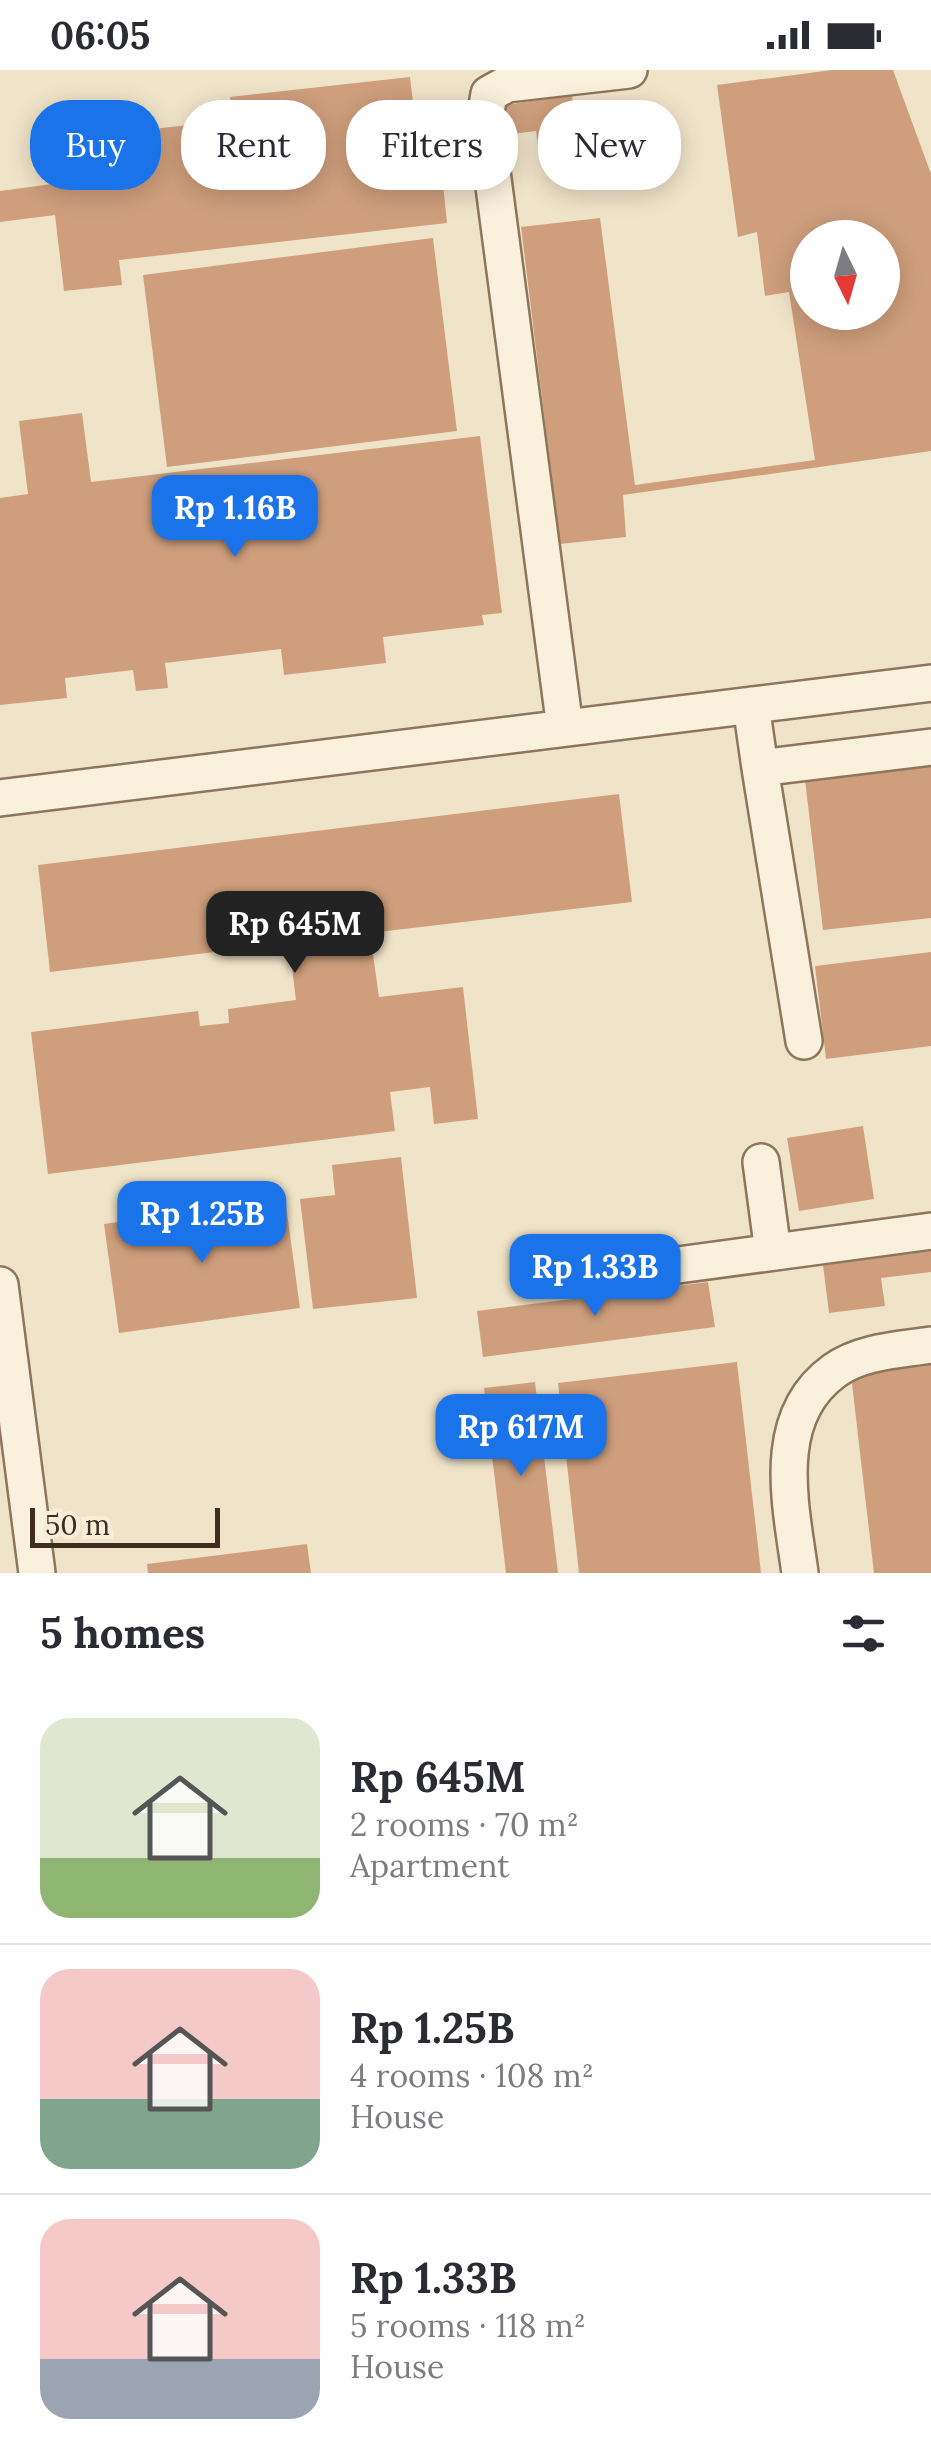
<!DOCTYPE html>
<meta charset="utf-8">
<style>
:root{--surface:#fff;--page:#f2f2f3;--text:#2b2b33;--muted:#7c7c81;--line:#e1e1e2;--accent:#1a73e8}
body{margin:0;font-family:Lora,serif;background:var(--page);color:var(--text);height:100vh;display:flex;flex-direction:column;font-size:38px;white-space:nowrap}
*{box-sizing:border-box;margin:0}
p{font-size:32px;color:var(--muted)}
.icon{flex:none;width:55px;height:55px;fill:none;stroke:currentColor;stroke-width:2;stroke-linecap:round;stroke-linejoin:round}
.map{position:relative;height:1503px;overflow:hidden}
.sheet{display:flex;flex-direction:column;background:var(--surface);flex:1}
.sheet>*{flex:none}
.guide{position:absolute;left:30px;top:30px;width:872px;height:90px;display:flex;gap:20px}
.needle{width:65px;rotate:175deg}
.tools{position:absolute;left:790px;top:150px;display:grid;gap:20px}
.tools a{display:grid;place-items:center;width:110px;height:110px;border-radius:50%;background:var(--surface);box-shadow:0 5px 25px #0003;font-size:50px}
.scale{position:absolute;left:30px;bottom:25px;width:190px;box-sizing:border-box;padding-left:10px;border:5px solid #3d2e20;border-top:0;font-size:28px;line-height:35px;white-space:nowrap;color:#3d2e20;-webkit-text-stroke:8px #f7eed8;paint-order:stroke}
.price{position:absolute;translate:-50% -85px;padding:0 22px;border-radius:20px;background:var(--accent);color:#fff;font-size:32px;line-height:65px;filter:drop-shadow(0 2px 5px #0008)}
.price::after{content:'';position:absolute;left:50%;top:60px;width:30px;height:22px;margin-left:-15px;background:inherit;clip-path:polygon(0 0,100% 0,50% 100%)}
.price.on{background:#222;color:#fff}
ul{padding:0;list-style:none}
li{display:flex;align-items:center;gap:30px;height:250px;padding:0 40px}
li+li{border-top:2px solid var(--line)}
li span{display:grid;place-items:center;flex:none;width:280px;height:200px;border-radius:30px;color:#555}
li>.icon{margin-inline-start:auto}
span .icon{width:120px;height:120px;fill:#fffc;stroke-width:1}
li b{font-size:42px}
h2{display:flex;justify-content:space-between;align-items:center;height:120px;padding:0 40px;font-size:42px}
.chip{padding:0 35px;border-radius:40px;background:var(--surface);box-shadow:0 5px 25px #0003;font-size:35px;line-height:90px}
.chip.on{background:var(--accent);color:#fff}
.status{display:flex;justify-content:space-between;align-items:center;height:70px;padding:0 50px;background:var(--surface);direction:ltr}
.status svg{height:28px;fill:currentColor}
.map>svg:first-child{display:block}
</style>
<div class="status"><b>06:05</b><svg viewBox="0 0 49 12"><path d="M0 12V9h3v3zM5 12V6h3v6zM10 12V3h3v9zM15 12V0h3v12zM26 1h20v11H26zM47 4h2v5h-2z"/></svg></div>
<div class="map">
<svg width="931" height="1503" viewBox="0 0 931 1503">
<rect width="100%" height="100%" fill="#f0e4c8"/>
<path fill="#cf9f7d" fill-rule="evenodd" d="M832 0H893L931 104V381L623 425 626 467 560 474 521 157 600 148 635 415 815 390 789 222 765 226 757 162 738 167 717 15ZM808 168H882V242H808Z
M410 7 422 106 442 104 447 153 119 190 122 215 64 221 55 145 0 152V121L52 114 47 71 233 50 230 27Z
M572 24 576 67 538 75 536 61 504 65 501 36Z
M433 168 457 361 167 397 143 205Z
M82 343 91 412 480 366 502 543 482 545 484 555 383 567 386 593 284 605 281 579 165 593 168 618 136 621 133 600 65 608 67 628 0 635V428L28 424 19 351Z
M931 687V848L823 860 804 702Z
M619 724 632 832 370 863 379 927 463 917 478 1049 434 1054 430 1017 390 1022 395 1061 48 1104 31 962 198 941 200 956 229 953 228 939 296 930 289 873 50 902 38 795Z
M931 882V976L826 989 815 896Z
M863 1056 874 1129 799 1141 787 1068Z
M401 1087 417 1228 313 1239 300 1129 335 1125 332 1095Z
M285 1128 300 1238 119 1263 104 1154Z
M931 1181V1202L881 1208 885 1236 829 1243 823 1195Z
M708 1212 715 1257 483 1287 477 1241Z
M737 1292 761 1503H579L558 1313Z
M931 1295V1503H874L851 1305Z
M535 1312 558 1503H506L484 1318Z
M307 1474 311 1503H148L147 1494Z"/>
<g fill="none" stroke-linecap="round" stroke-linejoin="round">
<g stroke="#8d765c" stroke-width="40">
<path id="minor" d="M751 635 760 698
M565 658 485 48 489 24 507 14 629 0
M0 728 931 613
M804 971 760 698 931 677
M761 1092 773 1182
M626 1202 931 1161
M0 1215 37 1503
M800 1503C791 1436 769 1348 834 1301 861 1281 900 1280 931 1275"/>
</g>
<use href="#minor" stroke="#faf1dc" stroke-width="35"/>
</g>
</svg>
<div class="tools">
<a><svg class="needle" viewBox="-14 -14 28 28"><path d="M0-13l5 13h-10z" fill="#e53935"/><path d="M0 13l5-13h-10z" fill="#7c7c81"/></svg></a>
</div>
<div class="scale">50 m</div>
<b class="price" style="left:235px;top:490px">Rp 1.16B</b>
<b class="price on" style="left:295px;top:906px">Rp 645M</b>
<b class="price" style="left:202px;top:1196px">Rp 1.25B</b>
<b class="price" style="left:595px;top:1249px">Rp 1.33B</b>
<b class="price" style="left:521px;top:1409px">Rp 617M</b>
<div class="guide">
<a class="chip on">Buy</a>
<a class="chip">Rent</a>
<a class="chip">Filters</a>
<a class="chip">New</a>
</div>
</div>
<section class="sheet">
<h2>5 homes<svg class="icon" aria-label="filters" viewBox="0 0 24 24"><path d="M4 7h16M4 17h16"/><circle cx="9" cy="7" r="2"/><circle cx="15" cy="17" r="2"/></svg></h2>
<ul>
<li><span style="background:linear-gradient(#dfe7d0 70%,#8fb573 0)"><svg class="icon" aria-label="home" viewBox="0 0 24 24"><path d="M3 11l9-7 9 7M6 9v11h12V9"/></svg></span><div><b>Rp 645M</b><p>2 rooms · 70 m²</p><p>Apartment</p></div></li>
<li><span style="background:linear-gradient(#f6c9c9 65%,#7fa58c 0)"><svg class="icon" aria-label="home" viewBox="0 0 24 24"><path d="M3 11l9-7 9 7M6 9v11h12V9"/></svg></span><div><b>Rp 1.25B</b><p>4 rooms · 108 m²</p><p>House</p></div></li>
<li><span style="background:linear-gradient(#f6c9c9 70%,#9aa5b1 0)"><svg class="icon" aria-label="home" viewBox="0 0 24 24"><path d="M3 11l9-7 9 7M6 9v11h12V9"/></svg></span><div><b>Rp 1.33B</b><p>5 rooms · 118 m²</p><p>House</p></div></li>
</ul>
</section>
